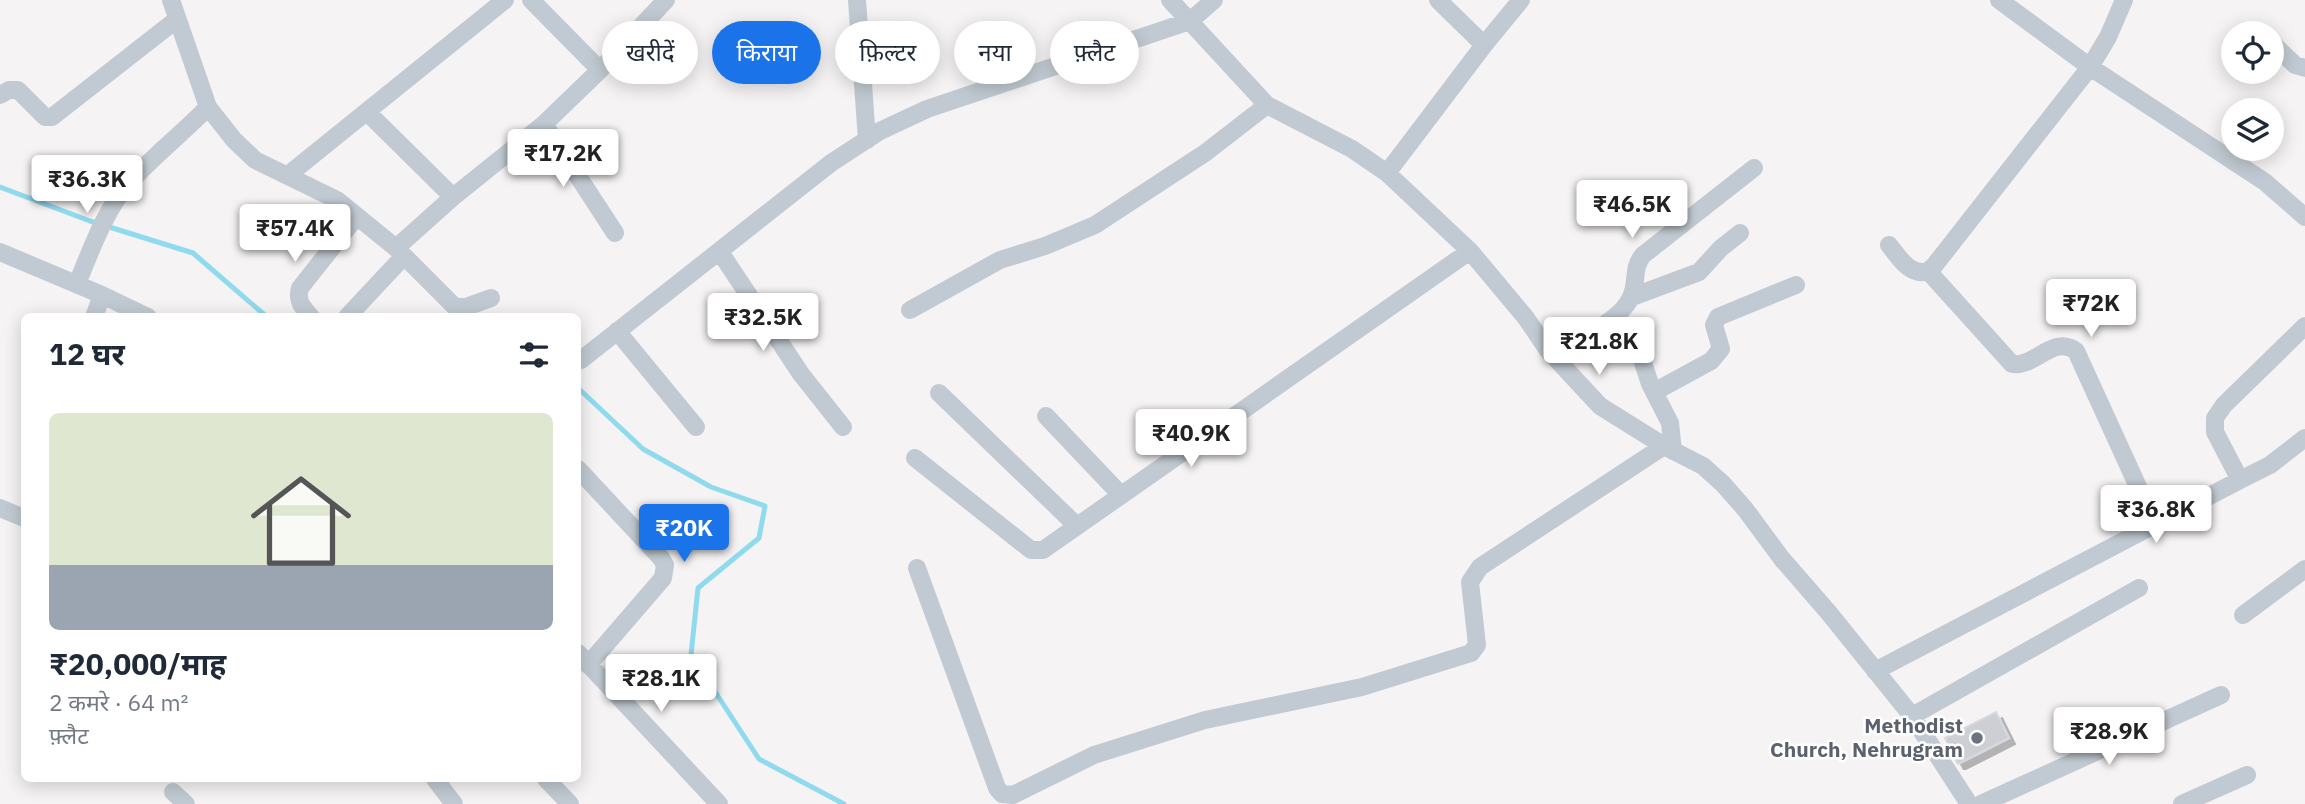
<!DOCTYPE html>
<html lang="hi">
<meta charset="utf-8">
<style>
:root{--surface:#fff;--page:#f2f2f3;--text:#1f2937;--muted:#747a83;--accent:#1a73e8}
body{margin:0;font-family:"IBM Plex Sans","Noto Sans Devanagari",sans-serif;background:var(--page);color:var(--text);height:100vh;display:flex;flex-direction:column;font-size:26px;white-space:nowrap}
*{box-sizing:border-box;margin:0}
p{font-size:23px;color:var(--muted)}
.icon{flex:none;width:38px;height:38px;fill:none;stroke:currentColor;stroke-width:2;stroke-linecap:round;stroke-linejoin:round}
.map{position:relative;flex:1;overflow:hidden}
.sheet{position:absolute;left:21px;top:313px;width:560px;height:469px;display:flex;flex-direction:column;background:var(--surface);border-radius:10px;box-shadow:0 4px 18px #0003}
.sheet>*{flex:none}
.banner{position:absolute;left:602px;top:21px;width:665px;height:63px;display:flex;gap:14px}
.fabs{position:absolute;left:2221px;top:21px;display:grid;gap:14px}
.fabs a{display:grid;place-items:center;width:63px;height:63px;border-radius:50%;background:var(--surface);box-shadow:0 4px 18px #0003;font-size:35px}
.price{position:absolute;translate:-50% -60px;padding:0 16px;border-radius:7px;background:#fff;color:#222;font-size:23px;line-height:46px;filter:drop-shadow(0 2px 4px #0008)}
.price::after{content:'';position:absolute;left:50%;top:42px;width:21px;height:16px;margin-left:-10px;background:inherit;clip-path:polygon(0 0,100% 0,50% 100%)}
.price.on{background:var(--accent);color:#fff}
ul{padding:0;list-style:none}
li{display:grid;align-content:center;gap:14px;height:371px;padding:0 28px}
li span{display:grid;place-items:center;height:217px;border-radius:10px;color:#555}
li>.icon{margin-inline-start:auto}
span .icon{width:126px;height:126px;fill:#fffc;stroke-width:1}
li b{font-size:30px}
h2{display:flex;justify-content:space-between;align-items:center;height:84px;padding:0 28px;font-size:30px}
.chip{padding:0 24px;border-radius:32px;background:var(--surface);box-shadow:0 4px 18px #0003;font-size:24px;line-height:63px}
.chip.on{background:var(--accent);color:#fff}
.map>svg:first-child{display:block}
</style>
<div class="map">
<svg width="2305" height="804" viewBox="0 0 2305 804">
<defs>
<filter id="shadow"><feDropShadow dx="6" dy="6" stdDeviation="0" flood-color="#0004"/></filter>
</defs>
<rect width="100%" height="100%" fill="#f5f3f3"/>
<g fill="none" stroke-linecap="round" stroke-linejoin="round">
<path stroke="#90daee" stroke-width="5" d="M0 187 90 221 193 253 267 317
M578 388 643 449 711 487 765 506 759 538 698 588 691 655 759 759 844 804"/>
</g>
<path fill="#cdcfd5" stroke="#d7d9de" stroke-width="2" filter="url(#shadow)" d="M1996 712 2009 738 1958 764 1945 738Z"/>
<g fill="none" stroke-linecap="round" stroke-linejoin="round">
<path stroke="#c1cad2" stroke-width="18" d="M531 0 600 70
M857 0 867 140
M1170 0 1267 105 1352 149 1387 173 1470 251 1526 318 1547 349 1600 406 1664 446 1703 466 1723 484 1745 509 1782 559 1829 613 1912 716 1969 804
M1438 0 1484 45
M1999 0 2090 67 2265 182 2305 217
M2272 43 2295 65 2305 68
M0 95 9 90H18L45 117H52L176 20
M208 107 234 140 255 160 337 200 396 248 453 197 367 112
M544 124 615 233
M1387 173 1484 45 1521 0
M288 175 505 0
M453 197 544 124 600 70 666 0
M1889 245C1899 257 1910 277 1928 271L1934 266 2090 67 2108 37 2124 0
M396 248 455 307H466L491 298
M0 252 102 295 148 317
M720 252 801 374 843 427
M1928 271 2012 364C2034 368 2054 334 2076 351L2155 524
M77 284C91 250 105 210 129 183 153 156 183 133 208 107L171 0
M1632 297 1699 272 1721 248 1740 233
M910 310 1000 260 1045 246 1095 225 1205 153 1267 105
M94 317 102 295
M311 317C303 308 296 301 300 288L357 216
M347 317 404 256
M617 331 696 427
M1637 344 1650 384 1670 423 1673 451
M1551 353C1575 341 1620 322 1631 297 1638 282 1632 268 1643 255L1754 168
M581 360 831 163 880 131 927 109 1190 21 1214 0
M1654 392 1711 361 1721 349 1714 325 1718 317 1796 285
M939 393 1077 526
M1046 416 1121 495
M915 458 1031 550H1043L1470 251
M578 469 661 558 665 565 663 578 588 665
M2240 480 2270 465 2305 438
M0 508 24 518
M917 568 997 788 1002 794 1013 795 1094 755 1205 720 1362 687 1471 653 1477 645 1470 582 1480 567 1664 446
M2243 615 2305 569
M578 653 719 804
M1875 671 2240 480 2215 432V418L2224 405 2305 326
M1912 716 2139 588
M435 779 454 804
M546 779 570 804
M173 792 186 804
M1981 804 2221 695
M2182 804 2247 775"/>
</g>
<circle fill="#6b7280" stroke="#fff" stroke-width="2.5" cx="1977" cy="738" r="7"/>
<g text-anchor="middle" stroke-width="5" stroke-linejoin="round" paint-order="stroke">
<g font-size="21" font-weight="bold" fill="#5b616d" stroke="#fff" text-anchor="end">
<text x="1963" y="733">Methodist<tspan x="1963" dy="24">Church, Nehrugram</tspan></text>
</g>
</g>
</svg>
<div class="fabs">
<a><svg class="icon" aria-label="locate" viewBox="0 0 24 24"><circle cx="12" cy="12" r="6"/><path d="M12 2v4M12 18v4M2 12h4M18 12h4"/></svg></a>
<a><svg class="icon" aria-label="layers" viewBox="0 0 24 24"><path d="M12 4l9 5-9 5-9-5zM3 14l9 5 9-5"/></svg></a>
</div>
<b class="price" style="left:563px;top:189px">₹17.2K</b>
<b class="price" style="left:87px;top:215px">₹36.3K</b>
<b class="price" style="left:1632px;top:240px">₹46.5K</b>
<b class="price" style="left:295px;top:264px">₹57.4K</b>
<b class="price" style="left:2091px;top:339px">₹72K</b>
<b class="price" style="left:763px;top:353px">₹32.5K</b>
<b class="price" style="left:1599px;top:377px">₹21.8K</b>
<b class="price" style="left:1191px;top:469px">₹40.9K</b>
<b class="price" style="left:2156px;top:545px">₹36.8K</b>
<b class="price on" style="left:684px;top:564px">₹20K</b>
<b class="price" style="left:661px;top:714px">₹28.1K</b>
<b class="price" style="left:2109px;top:767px">₹28.9K</b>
<div class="banner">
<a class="chip">खरीदें</a>
<a class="chip on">किराया</a>
<a class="chip">फ़िल्टर</a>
<a class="chip">नया</a>
<a class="chip">फ़्लैट</a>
</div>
<section class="sheet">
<h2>12 घर<svg class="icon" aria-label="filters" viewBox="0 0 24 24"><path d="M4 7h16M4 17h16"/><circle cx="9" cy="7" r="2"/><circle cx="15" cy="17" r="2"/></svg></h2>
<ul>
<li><span style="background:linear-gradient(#dfe7d0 70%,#9aa5b1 0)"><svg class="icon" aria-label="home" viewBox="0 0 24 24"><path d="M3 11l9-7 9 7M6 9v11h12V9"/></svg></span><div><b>₹20,000/माह</b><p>2 कमरे · 64 m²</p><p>फ़्लैट</p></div></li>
</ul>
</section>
</div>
